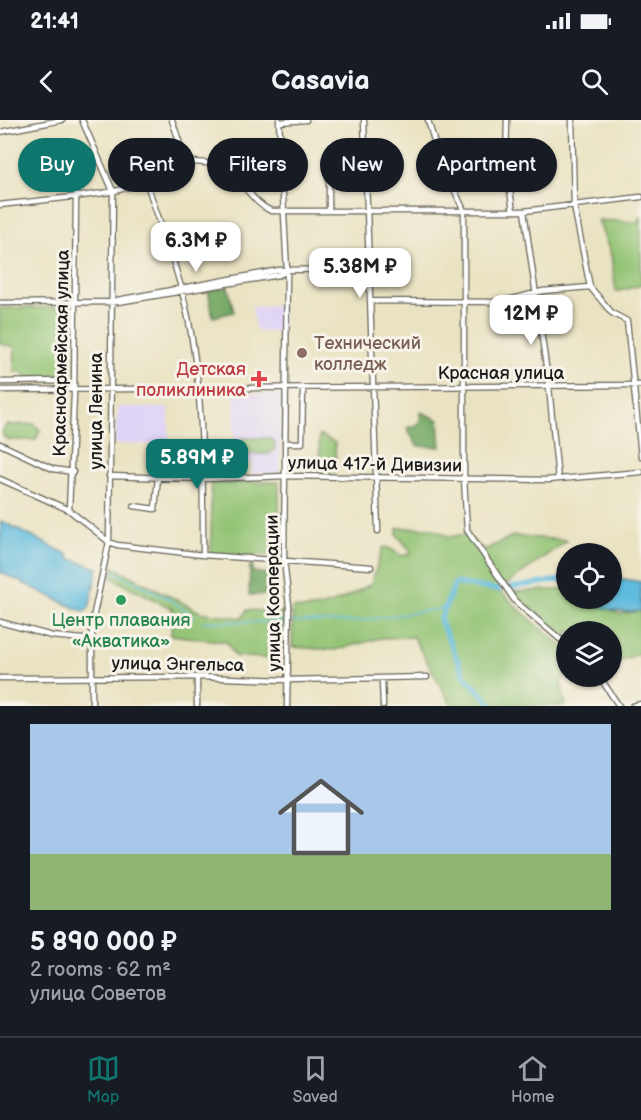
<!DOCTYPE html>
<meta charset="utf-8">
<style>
:root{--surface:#171b24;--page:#242831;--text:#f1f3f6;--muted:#9ea1a6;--line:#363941;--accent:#0f766e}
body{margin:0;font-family:"Balsamiq Sans",sans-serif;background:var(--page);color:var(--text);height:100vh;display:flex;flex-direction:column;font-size:22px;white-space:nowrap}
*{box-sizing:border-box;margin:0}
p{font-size:20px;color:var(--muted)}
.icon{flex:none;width:33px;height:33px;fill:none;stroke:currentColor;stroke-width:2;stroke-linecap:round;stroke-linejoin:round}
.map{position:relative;height:586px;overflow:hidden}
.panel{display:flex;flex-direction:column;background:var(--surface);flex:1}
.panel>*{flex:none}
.guide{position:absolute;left:18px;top:18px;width:606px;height:54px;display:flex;gap:12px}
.fabs{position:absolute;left:556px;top:423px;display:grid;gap:12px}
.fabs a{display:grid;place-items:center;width:66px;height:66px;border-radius:50%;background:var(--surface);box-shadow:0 2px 4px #0004;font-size:30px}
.price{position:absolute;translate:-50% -51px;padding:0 14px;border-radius:12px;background:#fff;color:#222;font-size:20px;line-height:39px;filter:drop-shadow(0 2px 3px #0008)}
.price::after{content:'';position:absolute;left:50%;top:36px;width:18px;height:14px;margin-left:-9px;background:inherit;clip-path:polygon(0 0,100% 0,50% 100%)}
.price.selected{background:var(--accent);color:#fff}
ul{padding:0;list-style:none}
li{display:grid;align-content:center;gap:12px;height:318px;padding:0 30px}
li+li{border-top:2px solid var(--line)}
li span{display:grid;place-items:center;height:186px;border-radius:0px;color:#555}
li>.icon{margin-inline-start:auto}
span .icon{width:108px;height:108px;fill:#fffc;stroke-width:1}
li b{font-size:26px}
.tag{padding:0 21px;border-radius:27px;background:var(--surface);box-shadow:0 2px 4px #0004;font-size:21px;line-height:54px}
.tag.selected{background:var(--accent);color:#fff}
.status{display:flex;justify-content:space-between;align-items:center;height:42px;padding:0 30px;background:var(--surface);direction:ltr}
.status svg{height:16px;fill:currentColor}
header{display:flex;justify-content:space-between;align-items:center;height:78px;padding:0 30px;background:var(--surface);font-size:27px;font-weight:600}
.tabs{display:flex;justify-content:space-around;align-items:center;height:84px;border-top:2px solid var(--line);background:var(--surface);font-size:16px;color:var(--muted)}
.tabs a{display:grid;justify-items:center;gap:3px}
.tabs .selected{color:var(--accent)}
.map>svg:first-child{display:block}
</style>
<div class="status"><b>21:41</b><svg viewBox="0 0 49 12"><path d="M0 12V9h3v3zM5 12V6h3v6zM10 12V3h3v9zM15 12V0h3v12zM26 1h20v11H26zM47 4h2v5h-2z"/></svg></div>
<header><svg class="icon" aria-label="back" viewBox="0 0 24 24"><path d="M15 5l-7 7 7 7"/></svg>Casavia<svg class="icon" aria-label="search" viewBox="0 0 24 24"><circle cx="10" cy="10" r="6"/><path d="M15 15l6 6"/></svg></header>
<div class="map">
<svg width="641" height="586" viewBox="0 0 641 586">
<rect width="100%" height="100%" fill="#f7f3e8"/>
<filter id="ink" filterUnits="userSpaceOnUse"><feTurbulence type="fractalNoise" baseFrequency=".0167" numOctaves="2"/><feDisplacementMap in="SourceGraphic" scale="12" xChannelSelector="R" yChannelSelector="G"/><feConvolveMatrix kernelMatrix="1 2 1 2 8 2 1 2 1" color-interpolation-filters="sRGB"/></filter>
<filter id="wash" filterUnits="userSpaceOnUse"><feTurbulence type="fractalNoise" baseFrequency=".008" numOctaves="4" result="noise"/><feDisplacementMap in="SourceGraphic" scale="24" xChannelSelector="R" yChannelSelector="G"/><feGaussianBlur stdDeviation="1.35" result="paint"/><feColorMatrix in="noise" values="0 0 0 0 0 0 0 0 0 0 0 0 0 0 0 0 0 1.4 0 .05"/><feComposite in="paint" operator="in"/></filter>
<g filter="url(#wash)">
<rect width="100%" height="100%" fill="#eae3c3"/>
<path fill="#dfd4f5" d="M269 185H283V212L259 211 255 208 252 186 267 187Z
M281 273 280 353 252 354 251 341 221 342 220 325 235 324 234 274Z
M118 287 169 288V325L114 324Z"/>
<path fill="#92c373" stroke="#577048" stroke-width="1.5" d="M641 97V165L616 172 611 135 598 100 636 102Z
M73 187 72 256H59V259L27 258 23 252H14L15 227 0 224V188Z
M34 304 40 310 36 320H9L3 316V310L7 305Z
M319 315 335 323 336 351 320 353Z
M244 318H270L275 323V329L269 334H242L237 325Z
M211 362H279L280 435H211Z
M397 408H432L450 417 465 414 484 430 513 416 567 420 499 470 522 492 567 530V552L561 563 566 586H452L413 517 381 518 335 530 292 527 293 488C320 492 349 477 371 464L383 428 387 427 402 436 410 434 411 431 397 415Z
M114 447 200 492 242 498 247 490 286 492 285 524 274 528 273 539 235 536 227 522 171 515 173 489 112 458Z
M567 469V478L588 479 619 494 641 491V533L612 544V512H567V518L512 472Z"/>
<path fill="#75a965" stroke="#486240" stroke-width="1.5" d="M228 167 234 192 213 197 208 170Z
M421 292 439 300 441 327 417 326 407 308 419 304Z
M250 445H253V452L271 454 270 475H249Z"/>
<path fill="#60bcde" stroke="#3e6c7d" stroke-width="1.5" d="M1 401 69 435 68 438 98 448 89 488 85 491 77 489 0 452Z
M612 457 641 462V491C623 493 603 491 589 479L612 478Z"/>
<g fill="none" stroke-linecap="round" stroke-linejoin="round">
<path stroke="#60bcde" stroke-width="1.5" d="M111 450 169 479 195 497
M203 502H286
M292 502H351L445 488"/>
<path stroke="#60bcde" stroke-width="5" d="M508 468 567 459
M493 586 464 555 440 500 455 463 499 470"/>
</g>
</g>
<g filter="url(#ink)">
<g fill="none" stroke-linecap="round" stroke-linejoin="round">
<g stroke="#646256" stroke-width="7">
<path id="minor" d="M82 0 113 71 109 422 92 503V586
M172 0 186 42
M279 0 287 151 284 439 289 486 287 586
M364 0 378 411
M428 0 437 31 464 91V359L467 410 515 481 567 525
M507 0 506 43 513 91
M572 0 574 86 590 167
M279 2 306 0
M0 12 62 0
M145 58C157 95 172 133 182 171 204 256 203 348 203 435
M0 85C38 80 77 78 115 71 150 64 177 33 215 45 241 52 248 81 271 91H524L641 77
M329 91V41
M524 91 549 267 558 359
M590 167 612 193 627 201 641 336
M112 181 279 150 370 149
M371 181 500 182 543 171 590 167
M0 183 118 182 279 155 287 151
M0 262 61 261 72 268
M0 270 641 265
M285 323H302L303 269
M0 324 53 349 73 352
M109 356 203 359 285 356 547 360 641 352
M0 359 69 390 109 422 117 425 203 435 371 447
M134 386 155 389 158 357
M69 390 74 275 76 75
M0 502 52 516 92 520
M599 556 619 586
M0 558 197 557 288 560 427 557
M382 559 383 586
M197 586V557
M633 586 641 584"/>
</g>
<use href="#minor" stroke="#fff" stroke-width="4.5"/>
</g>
</g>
<circle fill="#8d6e63" stroke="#f7f3e8" stroke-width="2" cx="302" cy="233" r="6"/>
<path fill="#e0444e" stroke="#f7f3e8" stroke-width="2" d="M256 250h6v6h6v6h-6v6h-6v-6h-6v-6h6z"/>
<circle fill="#2e9e5b" stroke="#f7f3e8" stroke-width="2" cx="121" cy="480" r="6"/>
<g text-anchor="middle" stroke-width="6" stroke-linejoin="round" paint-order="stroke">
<g font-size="18" fill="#785e54" stroke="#f7f3e8" text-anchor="start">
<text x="314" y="229">Технический<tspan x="314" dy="21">колледж</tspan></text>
</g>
<g font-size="18" fill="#1c1c1c" stroke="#f7f3e8">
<text transform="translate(61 233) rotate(-89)" y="6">Красноармейская улица</text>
<text x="501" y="259">Красная улица</text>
<text transform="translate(96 291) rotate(-90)" y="6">улица Ленина</text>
<text transform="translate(375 344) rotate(1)" y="6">улица 417-й Дивизии</text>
<text transform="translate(273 473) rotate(-91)" y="6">улица Кооперации</text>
<text transform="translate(178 544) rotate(1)" y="6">улица Энгельса</text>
</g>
<g font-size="18" fill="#be3a42" stroke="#f7f3e8" text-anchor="end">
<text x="246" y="255">Детская<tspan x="246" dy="21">поликлиника</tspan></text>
</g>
<g font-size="18" fill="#27864d" stroke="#f7f3e8">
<text x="121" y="506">Центр плавания<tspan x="121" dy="21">«Акватика»</tspan></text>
</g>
</g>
</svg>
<div class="fabs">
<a><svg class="icon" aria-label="locate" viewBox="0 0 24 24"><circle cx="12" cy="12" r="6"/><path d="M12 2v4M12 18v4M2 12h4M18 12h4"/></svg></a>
<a><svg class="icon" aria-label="layers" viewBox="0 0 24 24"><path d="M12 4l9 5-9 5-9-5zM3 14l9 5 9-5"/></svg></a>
</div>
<b class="price" style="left:196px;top:153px">6.3M ₽</b>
<b class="price" style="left:360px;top:179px">5.38M ₽</b>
<b class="price" style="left:531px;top:226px">12M ₽</b>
<b class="price selected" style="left:197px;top:370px">5.89M ₽</b>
<div class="guide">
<a class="tag selected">Buy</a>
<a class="tag">Rent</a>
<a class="tag">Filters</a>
<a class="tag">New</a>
<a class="tag">Apartment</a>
</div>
</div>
<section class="panel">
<ul>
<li><span style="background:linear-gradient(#a9c7e8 70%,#8fb573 0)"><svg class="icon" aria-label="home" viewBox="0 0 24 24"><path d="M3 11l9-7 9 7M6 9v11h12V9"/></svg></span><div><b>5 890 000 ₽</b><p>2 rooms · 62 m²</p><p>улица Советов</p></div></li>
</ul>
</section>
<nav class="tabs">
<a class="selected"><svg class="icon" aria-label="map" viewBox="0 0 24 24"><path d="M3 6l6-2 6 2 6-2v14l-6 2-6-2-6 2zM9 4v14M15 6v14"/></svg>Map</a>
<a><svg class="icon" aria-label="saved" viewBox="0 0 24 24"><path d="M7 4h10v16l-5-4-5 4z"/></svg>Saved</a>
<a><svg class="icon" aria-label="home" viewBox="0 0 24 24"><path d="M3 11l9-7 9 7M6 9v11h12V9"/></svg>Home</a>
</nav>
